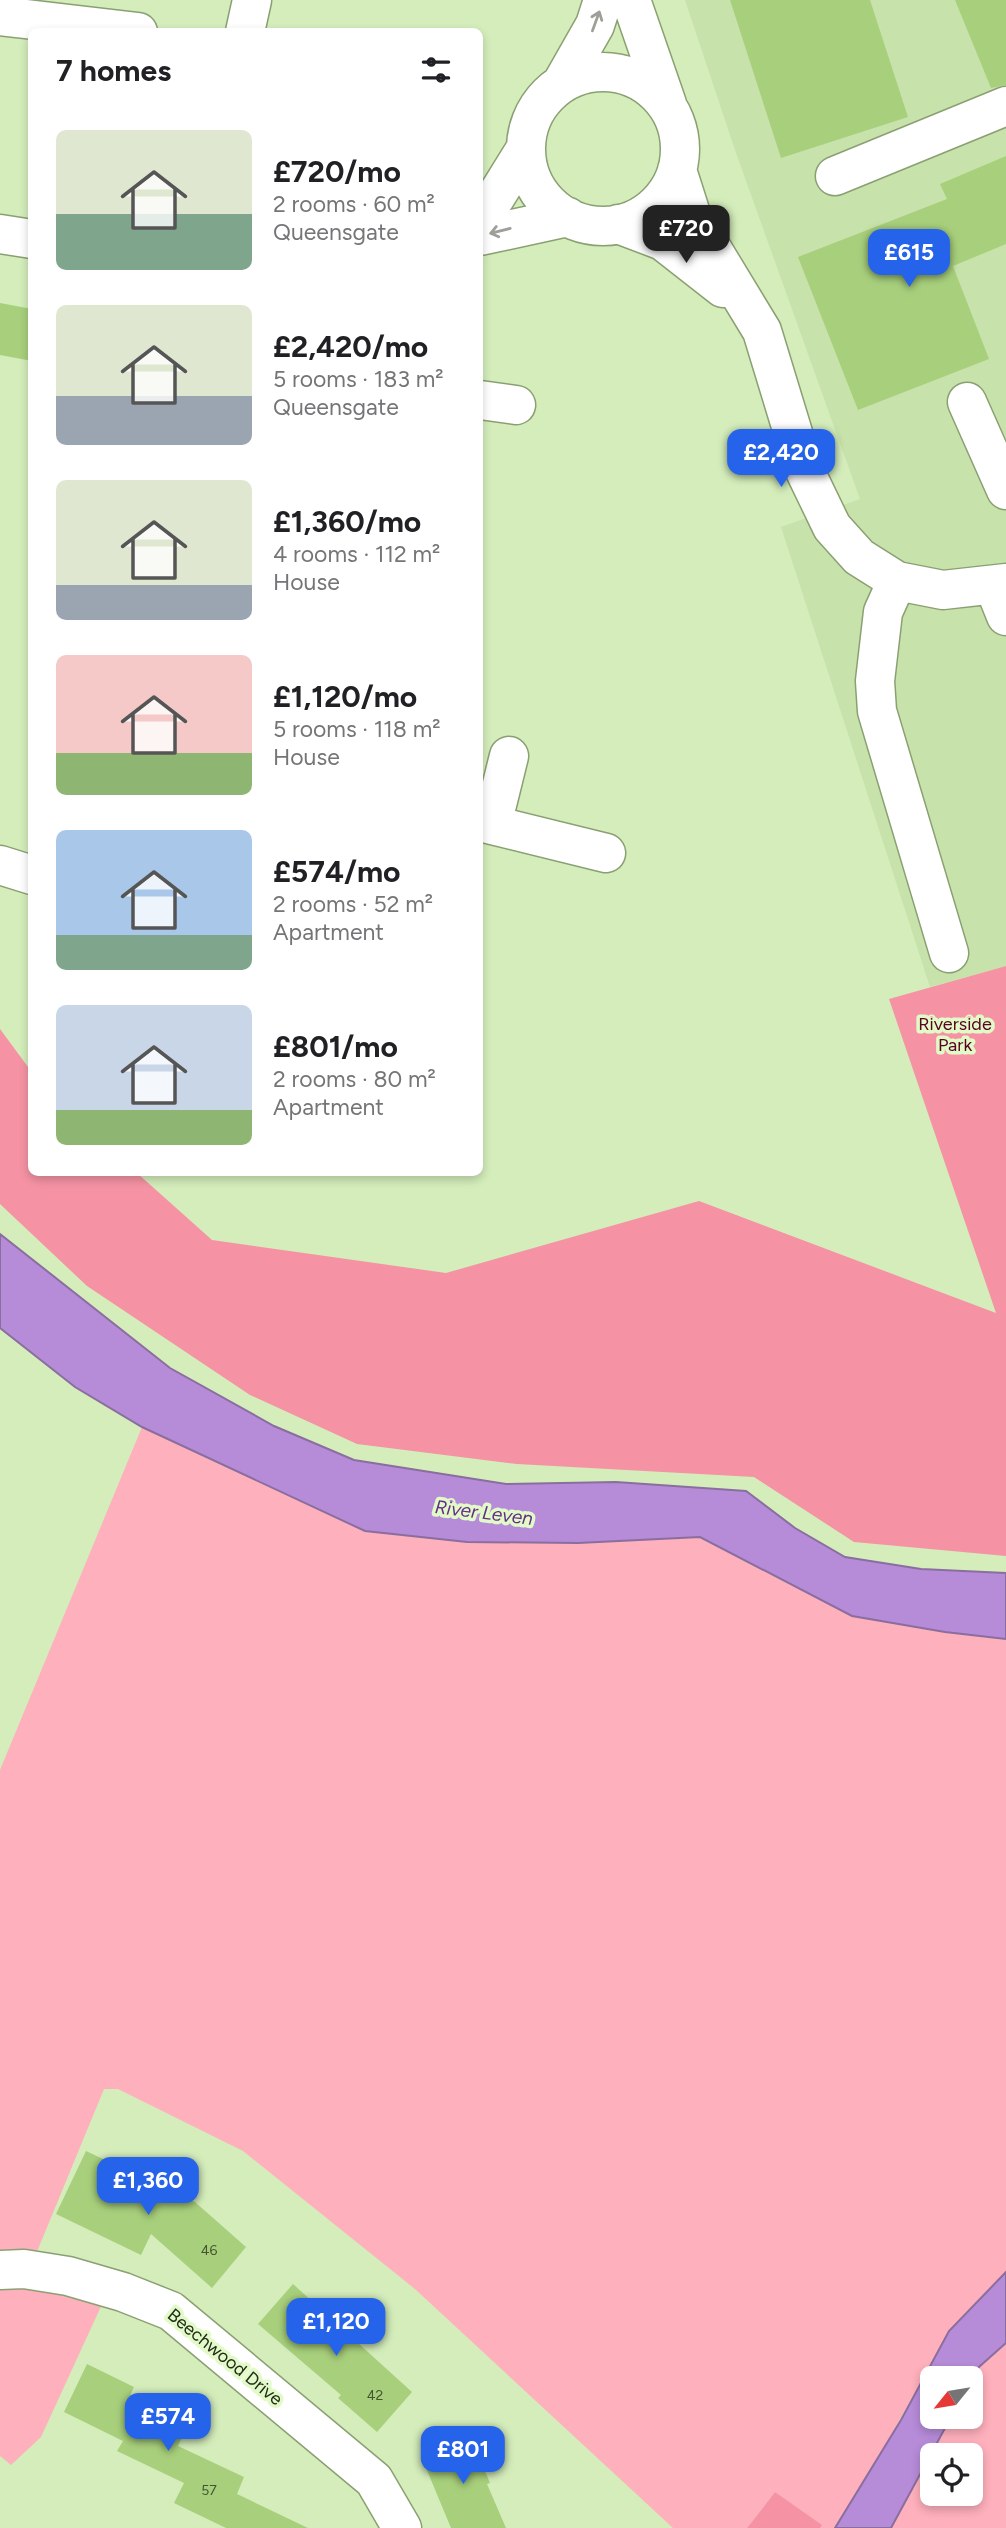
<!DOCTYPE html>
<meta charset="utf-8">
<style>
:root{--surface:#fff;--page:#f6f6f6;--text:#202124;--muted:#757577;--accent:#2563eb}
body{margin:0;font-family:Figtree,sans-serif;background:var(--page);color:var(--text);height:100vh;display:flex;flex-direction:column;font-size:26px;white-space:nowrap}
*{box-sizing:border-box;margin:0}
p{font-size:23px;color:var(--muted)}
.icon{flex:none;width:38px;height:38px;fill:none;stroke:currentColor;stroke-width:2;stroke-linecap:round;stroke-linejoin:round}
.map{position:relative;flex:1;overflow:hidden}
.drawer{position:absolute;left:28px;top:28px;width:455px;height:1148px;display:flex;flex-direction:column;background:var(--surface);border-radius:10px;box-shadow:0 4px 10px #0003}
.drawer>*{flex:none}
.needle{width:46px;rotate:240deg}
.tools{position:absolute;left:920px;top:2366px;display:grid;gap:14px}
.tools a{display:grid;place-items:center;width:63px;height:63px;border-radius:10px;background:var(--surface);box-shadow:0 4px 10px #0003;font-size:35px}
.price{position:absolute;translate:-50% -60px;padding:0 16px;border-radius:14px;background:var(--accent);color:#fff;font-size:23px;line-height:46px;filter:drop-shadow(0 2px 4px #0008)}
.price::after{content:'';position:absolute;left:50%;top:42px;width:21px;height:16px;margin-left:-10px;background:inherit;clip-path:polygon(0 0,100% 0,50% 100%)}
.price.active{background:#222;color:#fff}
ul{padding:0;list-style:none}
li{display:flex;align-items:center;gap:21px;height:175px;padding:0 28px}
li span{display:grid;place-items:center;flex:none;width:196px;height:140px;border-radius:10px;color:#555}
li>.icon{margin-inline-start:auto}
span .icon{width:84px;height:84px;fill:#fffc;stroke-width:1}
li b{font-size:30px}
h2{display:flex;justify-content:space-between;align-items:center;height:84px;padding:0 28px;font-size:30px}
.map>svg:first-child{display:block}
</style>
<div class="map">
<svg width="1006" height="2528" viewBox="0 0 1006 2528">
<rect width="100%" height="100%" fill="#d4edbb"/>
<path fill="#c7e2aa" d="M685 0H1006V966L930 987 781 527 860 499 735 150Z"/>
<path fill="#feb0bc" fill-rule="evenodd" d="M142 1427 217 1463 578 1543 700 1537 852 1616 945 1632 1006 1639V2272L949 2331 884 2448 933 2417H971V2378L1006 2302V2528H820L775 2492 747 2528H673L415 2289 243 2151 118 2089H104L36 2254H0V1770ZM933 2455H971V2494H933Z
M0 2280 103 2302 41 2437 11 2465 0 2456Z"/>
<path fill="#f593a4" d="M1006 966V1556L854 1542 754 1477 517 1464 357 1444 250 1395 87 1286 0 1204V1029L31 1071 32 1172 137 1173 212 1240 446 1273 699 1201 996 1313 889 999Z
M775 2492 822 2525 820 2528H747Z"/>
<path fill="#b68bd8" stroke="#8a6e9f" stroke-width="2" d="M0 1234 170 1368 274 1426 354 1460 506 1484 616 1482 746 1491 795 1528 845 1557 921 1569 1006 1573V1639L945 1632 852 1616 700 1537 578 1543 467 1542 365 1531 142 1427 75 1387 0 1328Z
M1006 2272V2343L979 2367 971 2380 933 2378V2417H951L891 2528H835L901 2420 949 2331Z"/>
<path fill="#a8d07c" d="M730 0H870L908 117 781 158Z
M955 0H1006V85L991 88Z
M1006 156V244L953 266 989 359 858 410 798 257 947 199 940 184Z
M0 303 32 309V361L0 355Z
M86 2151 195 2202 246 2247 212 2288 151 2234 141 2255 56 2214Z
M293 2284 412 2392 377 2432 338 2398 341 2395 258 2324Z
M87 2364 134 2387 129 2398 187 2426 178 2446 244 2477 237 2494 308 2528H226L174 2503 184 2483 117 2451 123 2441 64 2412Z
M470 2435 490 2483 487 2484 506 2528H451L421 2456Z"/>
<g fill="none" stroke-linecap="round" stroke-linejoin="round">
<g stroke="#8aa072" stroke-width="41">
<path id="minor" d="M631 0 667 104
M0 16 138 32
M245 32 252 0
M526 149a77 77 0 1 1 154 0a77 77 0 1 1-154 0Z
M562 83 595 25 603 0
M677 170 691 214 762 331 804 469 832 527 859 557 897 581 943 590 1006 583
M835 176 1006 106
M480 209 495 198 526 148
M618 224 663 241 723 288
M0 234 32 239
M480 236 568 217
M480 400 516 405
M967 402 1006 490
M897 581 883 612 875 681 877 711 949 953
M994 586 1006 616
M480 822 606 853
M492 825 509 756
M0 865 32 875
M0 2270 24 2269 68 2276 123 2292 171 2311 374 2480 402 2528"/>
</g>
<use href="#minor" stroke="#fff" stroke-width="38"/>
</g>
<defs><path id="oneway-shaft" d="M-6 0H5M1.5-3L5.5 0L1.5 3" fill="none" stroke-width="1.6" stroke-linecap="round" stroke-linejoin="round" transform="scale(1.75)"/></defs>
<g stroke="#9ca098">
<use href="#oneway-shaft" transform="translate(596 21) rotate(-70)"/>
<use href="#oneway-shaft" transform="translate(500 231) rotate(166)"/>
</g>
<g text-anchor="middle" stroke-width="7" stroke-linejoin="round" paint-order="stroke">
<g font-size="14" fill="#445532">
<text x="209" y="2255">46</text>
<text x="375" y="2400">42</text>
<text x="209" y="2495">57</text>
</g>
<g font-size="18" fill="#5a0121" stroke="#e1fac8">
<text x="955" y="1030">Riverside<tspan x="955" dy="21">Park</tspan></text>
</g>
<g font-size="18" fill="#232c19" stroke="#e1fac8">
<text transform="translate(225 2357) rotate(39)" y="6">Beechwood Drive</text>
</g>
<g font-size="19" font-style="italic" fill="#652d88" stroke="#e1fac8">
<text transform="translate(484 1512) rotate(7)" y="7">River Leven</text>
</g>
</g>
</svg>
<div class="tools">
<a><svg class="needle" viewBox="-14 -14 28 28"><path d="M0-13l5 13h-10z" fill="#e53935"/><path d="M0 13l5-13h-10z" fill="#757577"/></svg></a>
<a><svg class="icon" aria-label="locate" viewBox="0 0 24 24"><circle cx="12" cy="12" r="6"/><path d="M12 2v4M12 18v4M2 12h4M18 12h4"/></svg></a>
</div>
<b class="price active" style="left:686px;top:265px">£720</b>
<b class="price" style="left:909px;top:289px">£615</b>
<b class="price" style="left:781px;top:489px">£2,420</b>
<b class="price" style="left:148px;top:2217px">£1,360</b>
<b class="price" style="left:336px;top:2358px">£1,120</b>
<b class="price" style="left:168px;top:2453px">£574</b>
<b class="price" style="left:463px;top:2486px">£801</b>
<section class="drawer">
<h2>7 homes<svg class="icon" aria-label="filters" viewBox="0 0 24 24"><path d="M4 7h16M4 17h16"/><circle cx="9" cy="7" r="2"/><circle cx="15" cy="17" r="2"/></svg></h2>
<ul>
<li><span style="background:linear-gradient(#dfe7d0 60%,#7fa58c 0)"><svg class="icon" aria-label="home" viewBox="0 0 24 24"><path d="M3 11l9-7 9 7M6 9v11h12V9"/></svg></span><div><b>£720/mo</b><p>2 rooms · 60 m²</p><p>Queensgate</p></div></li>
<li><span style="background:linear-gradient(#dfe7d0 65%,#9aa5b1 0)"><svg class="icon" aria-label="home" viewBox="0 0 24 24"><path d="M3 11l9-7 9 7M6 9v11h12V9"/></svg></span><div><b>£2,420/mo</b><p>5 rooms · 183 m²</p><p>Queensgate</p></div></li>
<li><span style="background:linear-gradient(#dfe7d0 75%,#9aa5b1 0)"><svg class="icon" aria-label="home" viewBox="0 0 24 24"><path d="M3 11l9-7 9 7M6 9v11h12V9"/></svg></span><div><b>£1,360/mo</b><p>4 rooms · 112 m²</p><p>House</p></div></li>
<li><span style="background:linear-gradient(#f6c9c9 70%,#8fb573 0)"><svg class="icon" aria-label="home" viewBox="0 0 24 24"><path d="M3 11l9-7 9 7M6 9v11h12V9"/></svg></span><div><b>£1,120/mo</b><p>5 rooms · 118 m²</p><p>House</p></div></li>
<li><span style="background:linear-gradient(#a9c7e8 75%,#7fa58c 0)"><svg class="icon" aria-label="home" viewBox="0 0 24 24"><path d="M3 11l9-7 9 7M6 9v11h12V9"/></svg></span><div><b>£574/mo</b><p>2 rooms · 52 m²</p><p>Apartment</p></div></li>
<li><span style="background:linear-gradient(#c9d6e8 75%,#8fb573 0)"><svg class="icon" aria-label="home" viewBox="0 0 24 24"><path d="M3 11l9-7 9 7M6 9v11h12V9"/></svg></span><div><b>£801/mo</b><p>2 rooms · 80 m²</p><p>Apartment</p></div></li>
</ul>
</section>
</div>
